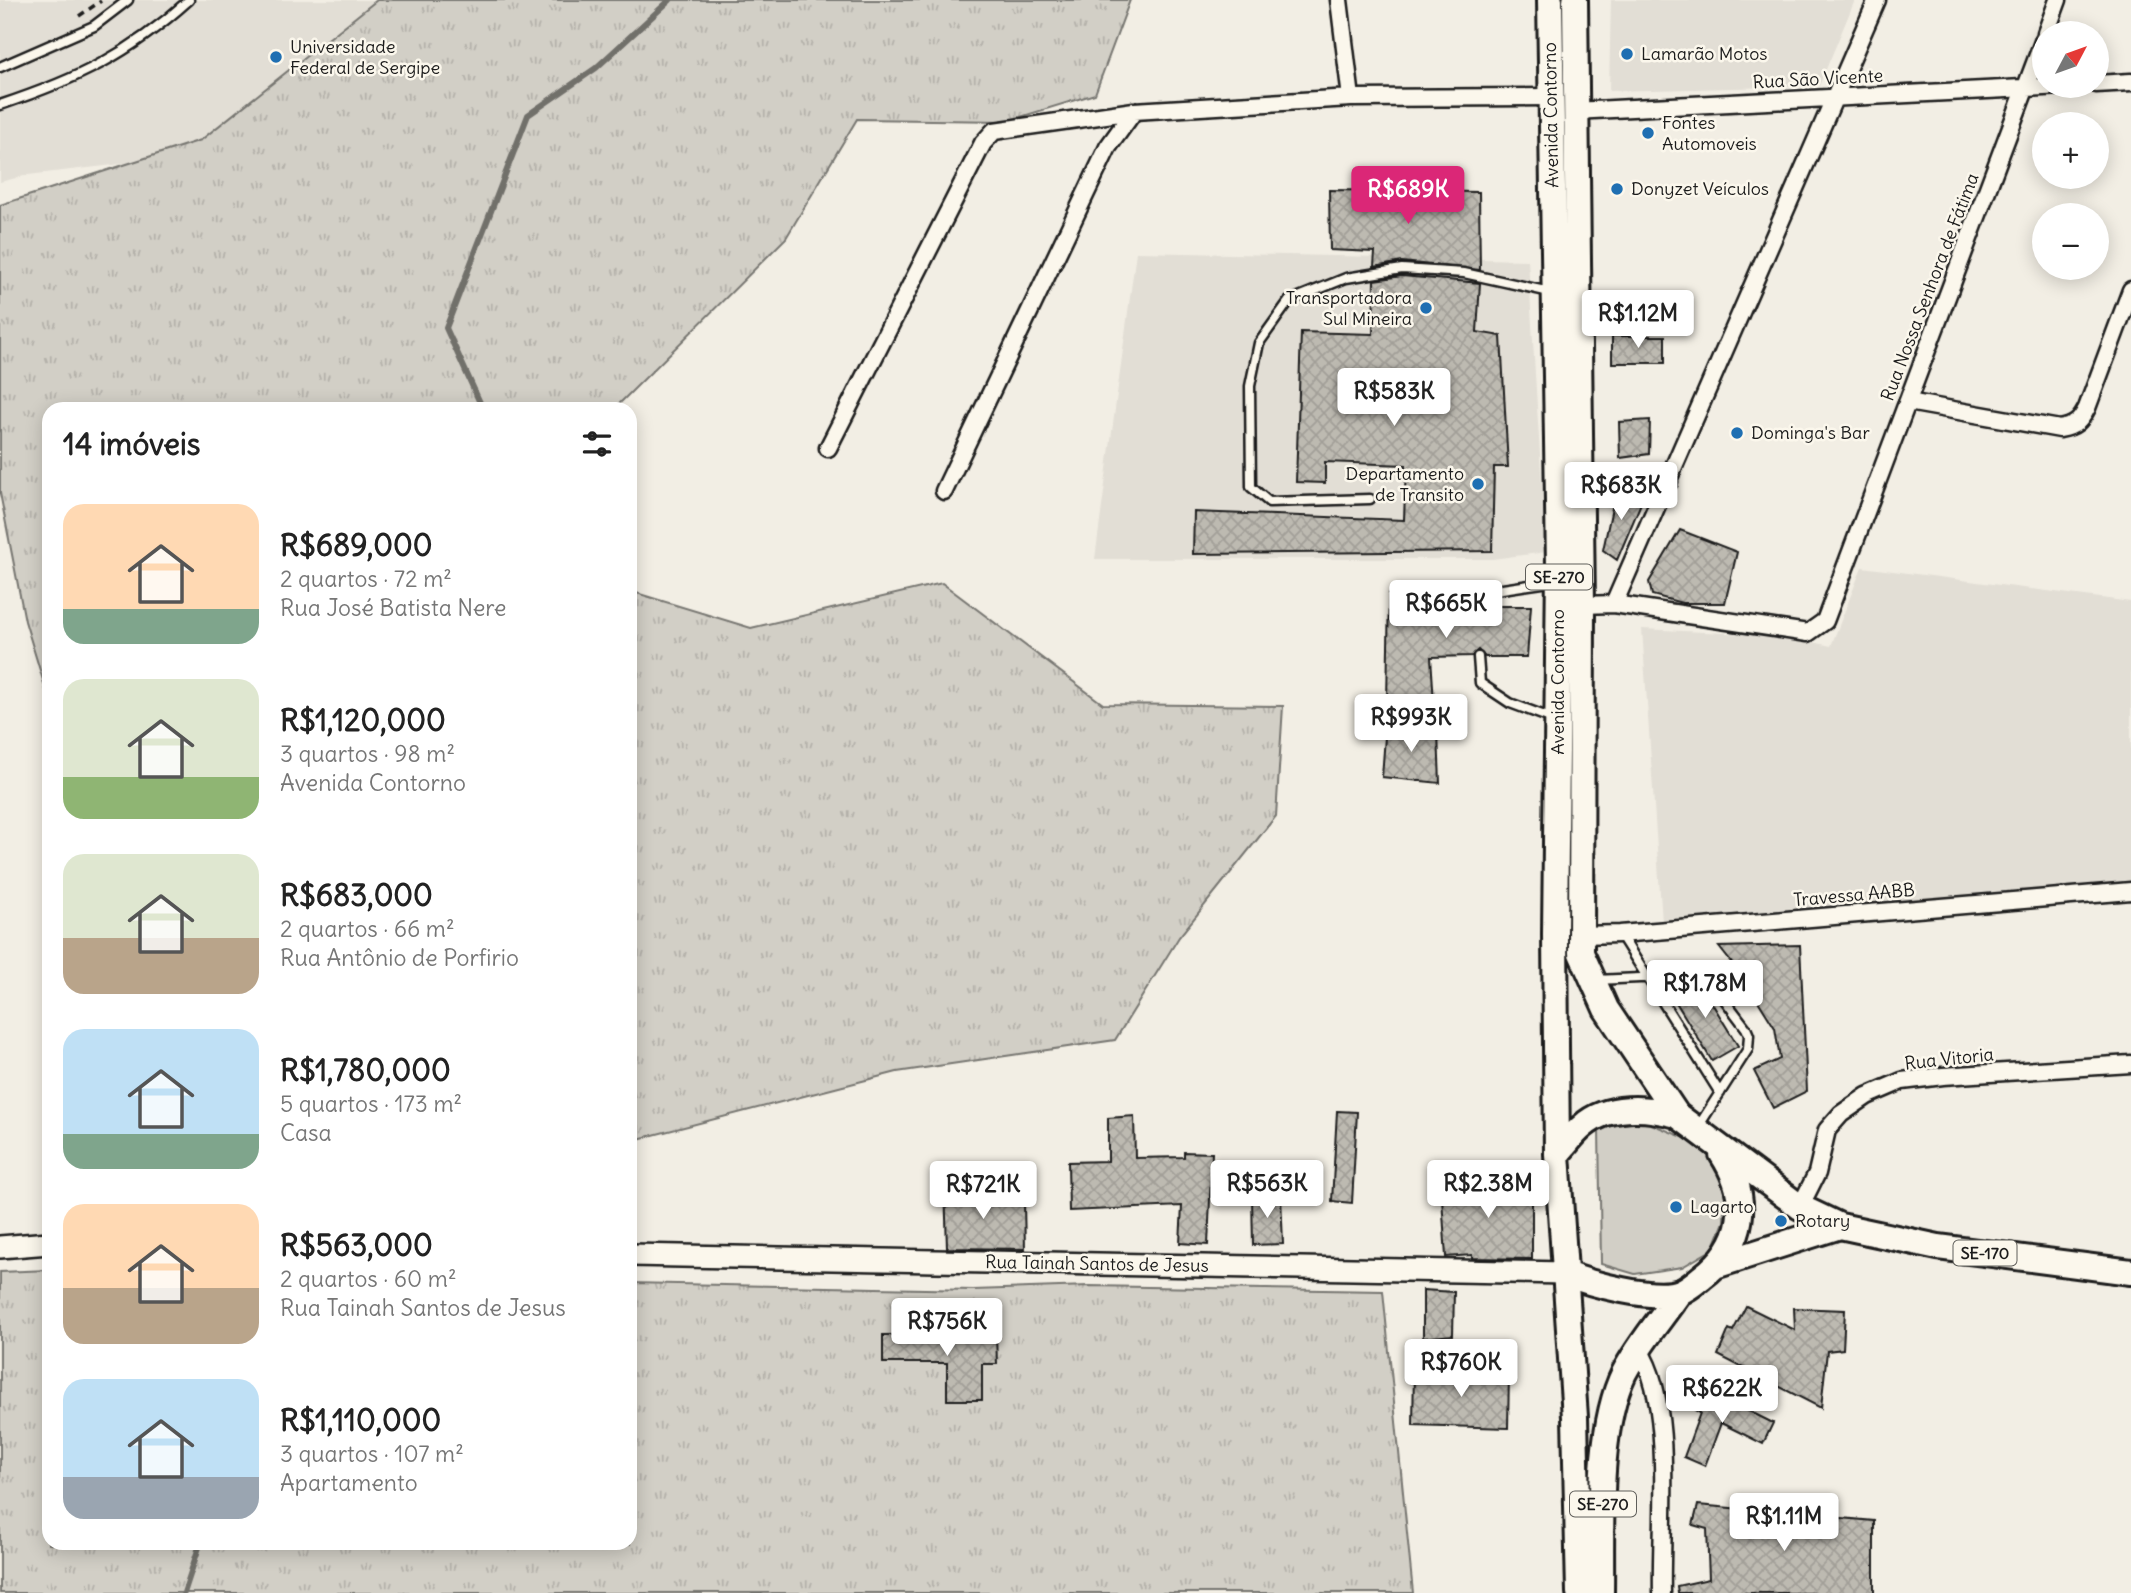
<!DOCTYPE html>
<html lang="pt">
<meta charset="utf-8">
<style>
:root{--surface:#fff;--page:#f6f6f6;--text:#222;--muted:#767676;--accent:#db2777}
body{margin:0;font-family:Delius,sans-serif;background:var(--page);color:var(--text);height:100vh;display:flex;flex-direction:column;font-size:26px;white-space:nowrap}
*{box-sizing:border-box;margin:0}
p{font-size:23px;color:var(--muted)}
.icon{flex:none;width:38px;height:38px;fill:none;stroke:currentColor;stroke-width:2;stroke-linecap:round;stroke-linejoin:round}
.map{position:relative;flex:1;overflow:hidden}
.details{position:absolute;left:42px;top:402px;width:595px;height:1148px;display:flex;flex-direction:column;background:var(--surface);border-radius:21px;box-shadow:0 4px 18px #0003}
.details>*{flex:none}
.needle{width:46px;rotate:49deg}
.fabs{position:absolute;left:2032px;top:21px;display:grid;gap:14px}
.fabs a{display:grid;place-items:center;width:77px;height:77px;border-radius:50%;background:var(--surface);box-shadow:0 4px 18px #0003;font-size:35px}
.price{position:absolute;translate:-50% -60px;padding:0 16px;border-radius:7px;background:#fff;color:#222;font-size:23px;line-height:46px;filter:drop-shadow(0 2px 4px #0008)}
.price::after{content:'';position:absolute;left:50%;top:42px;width:21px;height:16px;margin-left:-10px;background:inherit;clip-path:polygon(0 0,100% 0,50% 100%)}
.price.current{background:var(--accent);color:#fff}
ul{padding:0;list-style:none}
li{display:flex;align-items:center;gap:21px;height:175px;padding:0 21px}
li span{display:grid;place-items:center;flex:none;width:196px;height:140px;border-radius:21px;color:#555}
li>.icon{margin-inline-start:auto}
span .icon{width:84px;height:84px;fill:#fffc;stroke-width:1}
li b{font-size:30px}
h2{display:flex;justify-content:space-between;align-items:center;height:84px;padding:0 21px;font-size:30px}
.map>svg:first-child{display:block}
</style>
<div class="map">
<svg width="2131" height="1593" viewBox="0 0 2131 1593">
<defs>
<pattern id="grass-tufts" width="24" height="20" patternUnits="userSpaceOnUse" patternTransform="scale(1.75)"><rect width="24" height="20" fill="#d2cfc6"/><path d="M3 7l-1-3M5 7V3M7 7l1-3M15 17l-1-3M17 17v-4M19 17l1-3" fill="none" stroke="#b4b1aa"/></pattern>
<pattern id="building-cross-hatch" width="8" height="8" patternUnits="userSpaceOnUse" patternTransform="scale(1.75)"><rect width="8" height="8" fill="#bdbab1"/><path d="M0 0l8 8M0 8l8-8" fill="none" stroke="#a29f98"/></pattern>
</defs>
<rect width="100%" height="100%" fill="#f2eee4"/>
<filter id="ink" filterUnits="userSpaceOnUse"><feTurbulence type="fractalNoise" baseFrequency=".0143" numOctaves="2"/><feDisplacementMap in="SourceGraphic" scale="14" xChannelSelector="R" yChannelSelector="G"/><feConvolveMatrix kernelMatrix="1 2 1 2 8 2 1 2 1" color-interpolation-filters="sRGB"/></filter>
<g filter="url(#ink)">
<path fill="#e2ded5" d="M0 0H606L335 139 28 175 0 182Z
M1611 0H1855L1819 86 1609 91Z
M1136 252 1528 260 1546 552 1492 559H1095Z
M1862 567 2131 602V898L1662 922 1642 629 1786 636 1831 646Z"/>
<path fill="url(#grass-tufts)" stroke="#777671" stroke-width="2" d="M377 0H1130L1095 94 1007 121 857 119 786 238 614 409 49 410V700L25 621 0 493V205L201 140Z
M942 583 1103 704 1283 706 1276 816 1179 937 1115 1040 897 1072 630 1141V591L751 628Z
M49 1270V1544H630V1283L973 1290 1089 1286 1383 1291 1413 1593H0V1272Z"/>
<path fill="#d2cfc6" stroke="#777671" stroke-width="2" d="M1644 1121 1695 1142 1719 1167 1725 1197 1724 1222 1713 1249 1682 1267 1635 1274 1601 1264 1599 1128Z"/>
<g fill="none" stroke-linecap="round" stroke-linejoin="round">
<path stroke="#716f6b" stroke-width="6" d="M477 410 481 405 446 328 528 115 596 68 670 0
M184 1593 200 1544"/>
</g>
<path fill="url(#building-cross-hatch)" stroke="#1c1c1c" stroke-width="2" d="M1329 190 1479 192 1480 270 1402 262 1374 267 1375 252 1330 250Z
M1402 276 1480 283 1477 332 1501 336 1508 467H1494L1492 551 1193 554 1194 512 1404 520 1406 465 1325 462V483L1296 482 1301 332 1373 334 1374 280Z
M1612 336H1665V363H1612Z
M1650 420 1649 454 1620 458 1619 422Z
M1615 494 1644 496 1617 560 1603 550Z
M1680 530 1737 552 1725 603H1682L1652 595 1649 582Z
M1389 594 1476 605 1482 612 1489 606H1531L1527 657H1485L1478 650 1472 656 1431 657 1434 702 1387 701Z
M1386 723 1438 733 1440 783 1382 777Z
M1800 945 1807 1091 1773 1108 1754 1071 1780 1059 1775 1028 1745 980 1719 947Z
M1692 982H1699L1738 1046 1712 1061 1671 994Z
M1337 1111 1357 1112 1352 1203 1332 1201Z
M1134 1116 1135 1158 1184 1157V1152L1212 1153 1208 1245 1180 1243 1182 1206 1069 1211 1068 1162 1108 1161V1118Z
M1458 1183 1532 1185V1259L1472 1258V1255L1446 1257 1441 1184Z
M983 1186 984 1203 1024 1202 1025 1249 947 1248 945 1187Z
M1252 1196H1281L1283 1244 1253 1245Z
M1423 1290 1454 1292 1453 1335 1423 1338Z
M1746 1306 1795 1330 1794 1308 1845 1310 1843 1349 1827 1351 1821 1408 1718 1355 1729 1329 1733 1331Z
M996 1334 997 1364H982V1400H947V1363H883V1335Z
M1414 1371 1509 1373 1508 1428 1413 1425Z
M1705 1389 1773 1423 1763 1444 1721 1423 1705 1466 1684 1457 1700 1413 1695 1410Z
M1698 1505 1874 1521V1593H1678L1677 1586 1709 1579 1707 1529 1693 1525Z"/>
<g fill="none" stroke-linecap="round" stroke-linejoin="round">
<g stroke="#1c1c1c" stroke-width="13">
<path id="lane" d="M0 67 94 26 128 0
M0 105C78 79 128 55 189 0
M1370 499 1269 502 1251 487 1250 386 1259 343 1289 301 1346 278 1402 269 1464 273 1550 292
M1482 606 1489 591 1556 581
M1478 657 1480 683 1510 703 1553 719
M1620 934 1720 1093
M1596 980 1706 975 1746 1028 1749 1035 1748 1049 1698 1127"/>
</g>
<g stroke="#1c1c1c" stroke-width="21">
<path id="street" d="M1339 0 1351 98
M2046 33 2058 0
M2096 84 2131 82
M1574 111 2064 86
M1908 402 2060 429C2075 426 2080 422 2087 408L2131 290
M828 448 983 143 994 131 1134 111 1351 98 1550 97
M1579 485 1669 482
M944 491 1108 147 1134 111
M1614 604 1808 633 1825 621 2044 39
M1582 605 1614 604 1877 0
M1580 935 1620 934 2131 891
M1800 1207 1817 1173 1827 1130 1841 1114 1867 1096 1902 1081 1943 1076 2131 1064
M1639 1350C1675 1405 1660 1526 1662 1593"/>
</g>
<g stroke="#1c1c1c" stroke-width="26">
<path id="secondary" d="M0 1247 49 1243
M630 1255 1564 1273"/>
</g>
<g stroke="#1c1c1c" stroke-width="30">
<path id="primary" d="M1550 0 1559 566 1555 935 1557 1154 1575 1417 1579 1593
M1575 0 1582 605 1581 953 1606 1009 1677 1115 1800 1207 1840 1226 1938 1247 2131 1272
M1557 1154C1566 1145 1573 1134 1583 1126 1607 1104 1647 1107 1677 1115
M1718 1265 1840 1226
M1564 1273C1590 1284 1654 1301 1680 1292 1688 1289 1696 1282 1702 1277 1746 1244 1751 1199 1722 1154
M1601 1593C1602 1530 1596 1430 1624 1373 1639 1344 1661 1319 1679 1293"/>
</g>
<path stroke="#1c1c1c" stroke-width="3.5" stroke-dasharray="7 5" stroke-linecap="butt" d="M79 16 101 1"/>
<use href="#lane" stroke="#fbf7ec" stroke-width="8"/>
<use href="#street" stroke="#fbf7ec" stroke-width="16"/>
<use href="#secondary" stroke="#fbf7ec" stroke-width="21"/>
<use href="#primary" stroke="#fbf7ec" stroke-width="24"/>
</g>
</g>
<g fill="#1f6fb2" stroke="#fbf7ec" stroke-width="2.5">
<circle cx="1627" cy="54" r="7"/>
<circle cx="276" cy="57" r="7"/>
<circle cx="1648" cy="133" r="7"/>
<circle cx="1617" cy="189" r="7"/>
<circle cx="1426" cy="308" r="7"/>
<circle cx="1737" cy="433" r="7"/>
<circle cx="1478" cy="484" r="7"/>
<circle cx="1676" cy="1207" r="7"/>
<circle cx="1781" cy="1221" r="7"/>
</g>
<g text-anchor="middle" stroke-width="5" stroke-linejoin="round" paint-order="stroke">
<g fill="#fbf7ec" stroke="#5f5e5a" stroke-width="2">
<rect x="1526" y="564.5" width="66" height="25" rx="5"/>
<rect x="1953.5" y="1240.5" width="63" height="25" rx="5"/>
<rect x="1570" y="1491.5" width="66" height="25" rx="5"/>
</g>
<g font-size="16" font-weight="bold" fill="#1c1c1c">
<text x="1559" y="583">SE-270</text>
<text x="1985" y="1259">SE-170</text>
<text x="1603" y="1510">SE-270</text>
</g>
<g font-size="18" fill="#1c1c1c" stroke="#fbf7ec" text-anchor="start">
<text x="290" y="53">Universidade<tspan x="290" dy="21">Federal de Sergipe</tspan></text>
<text x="1641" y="60">Lamarão Motos</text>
<text x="1662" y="129">Fontes<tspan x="1662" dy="21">Automoveis</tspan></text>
<text x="1631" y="195">Donyzet Veículos</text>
<text x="1412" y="304" text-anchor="end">Transportadora<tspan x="1412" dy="21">Sul Mineira</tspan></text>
<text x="1751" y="439">Dominga's Bar</text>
<text x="1464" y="480" text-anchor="end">Departamento<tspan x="1464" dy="21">de Transito</tspan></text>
<text x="1690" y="1213">Lagarto</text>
<text x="1795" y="1227">Rotary</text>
</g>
<g font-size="18" fill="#1c1c1c" stroke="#fbf7ec">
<text transform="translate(1818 79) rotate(-3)" y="6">Rua São Vicente</text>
<text transform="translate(1551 115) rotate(-91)" y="6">Avenida Contorno</text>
<text transform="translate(1930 287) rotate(-69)" y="6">Rua Nossa Senhora de Fátima</text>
<text transform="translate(1558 682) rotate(-90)" y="6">Avenida Contorno</text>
<text transform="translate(1854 895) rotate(-5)" y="6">Travessa AABB</text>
<text transform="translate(1949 1059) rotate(-6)" y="6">Rua Vitoria</text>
<text transform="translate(1097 1264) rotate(1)" y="6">Rua Tainah Santos de Jesus</text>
</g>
</g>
</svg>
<div class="fabs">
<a><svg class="needle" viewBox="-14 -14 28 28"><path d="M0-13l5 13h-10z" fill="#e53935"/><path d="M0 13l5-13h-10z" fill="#767676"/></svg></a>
<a>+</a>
<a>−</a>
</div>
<b class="price current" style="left:1408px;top:226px">R$689K</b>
<b class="price" style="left:1638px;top:350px">R$1.12M</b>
<b class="price" style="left:1394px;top:428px">R$583K</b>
<b class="price" style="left:1621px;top:522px">R$683K</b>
<b class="price" style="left:1446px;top:640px">R$665K</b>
<b class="price" style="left:1411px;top:754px">R$993K</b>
<b class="price" style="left:1705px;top:1020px">R$1.78M</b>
<b class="price" style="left:1267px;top:1220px">R$563K</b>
<b class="price" style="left:1488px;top:1220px">R$2.38M</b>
<b class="price" style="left:983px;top:1221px">R$721K</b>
<b class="price" style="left:947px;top:1358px">R$756K</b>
<b class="price" style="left:1461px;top:1399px">R$760K</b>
<b class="price" style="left:1722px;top:1425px">R$622K</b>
<b class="price" style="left:1784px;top:1553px">R$1.11M</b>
<section class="details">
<h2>14 imóveis<svg class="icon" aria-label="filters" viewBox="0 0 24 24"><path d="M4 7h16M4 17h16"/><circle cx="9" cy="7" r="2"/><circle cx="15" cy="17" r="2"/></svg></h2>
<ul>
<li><span style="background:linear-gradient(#ffd9b3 75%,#7fa58c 0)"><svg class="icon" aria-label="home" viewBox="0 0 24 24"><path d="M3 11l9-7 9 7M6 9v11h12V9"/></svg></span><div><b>R$689,000</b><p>2 quartos · 72 m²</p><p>Rua José Batista Nere</p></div></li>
<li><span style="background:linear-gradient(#dfe7d0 70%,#8fb573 0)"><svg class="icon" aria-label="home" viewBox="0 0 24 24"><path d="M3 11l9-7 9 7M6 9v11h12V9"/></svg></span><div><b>R$1,120,000</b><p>3 quartos · 98 m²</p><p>Avenida Contorno</p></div></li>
<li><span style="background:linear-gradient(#dfe7d0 60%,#b9a48a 0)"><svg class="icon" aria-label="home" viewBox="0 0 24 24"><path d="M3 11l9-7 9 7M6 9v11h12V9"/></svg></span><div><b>R$683,000</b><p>2 quartos · 66 m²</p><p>Rua Antônio de Porfirio</p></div></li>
<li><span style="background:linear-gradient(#bfe0f5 75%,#7fa58c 0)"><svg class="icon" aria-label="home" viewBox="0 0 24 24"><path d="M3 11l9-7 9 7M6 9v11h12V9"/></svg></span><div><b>R$1,780,000</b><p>5 quartos · 173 m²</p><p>Casa</p></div></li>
<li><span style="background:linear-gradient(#ffd9b3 60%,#b9a48a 0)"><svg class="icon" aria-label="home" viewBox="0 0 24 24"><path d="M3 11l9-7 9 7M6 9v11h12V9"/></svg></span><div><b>R$563,000</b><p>2 quartos · 60 m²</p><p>Rua Tainah Santos de Jesus</p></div></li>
<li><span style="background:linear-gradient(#bfe0f5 70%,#9aa5b1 0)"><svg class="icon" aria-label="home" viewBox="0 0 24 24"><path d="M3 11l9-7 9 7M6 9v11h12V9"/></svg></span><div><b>R$1,110,000</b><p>3 quartos · 107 m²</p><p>Apartamento</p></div></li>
</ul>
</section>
</div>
